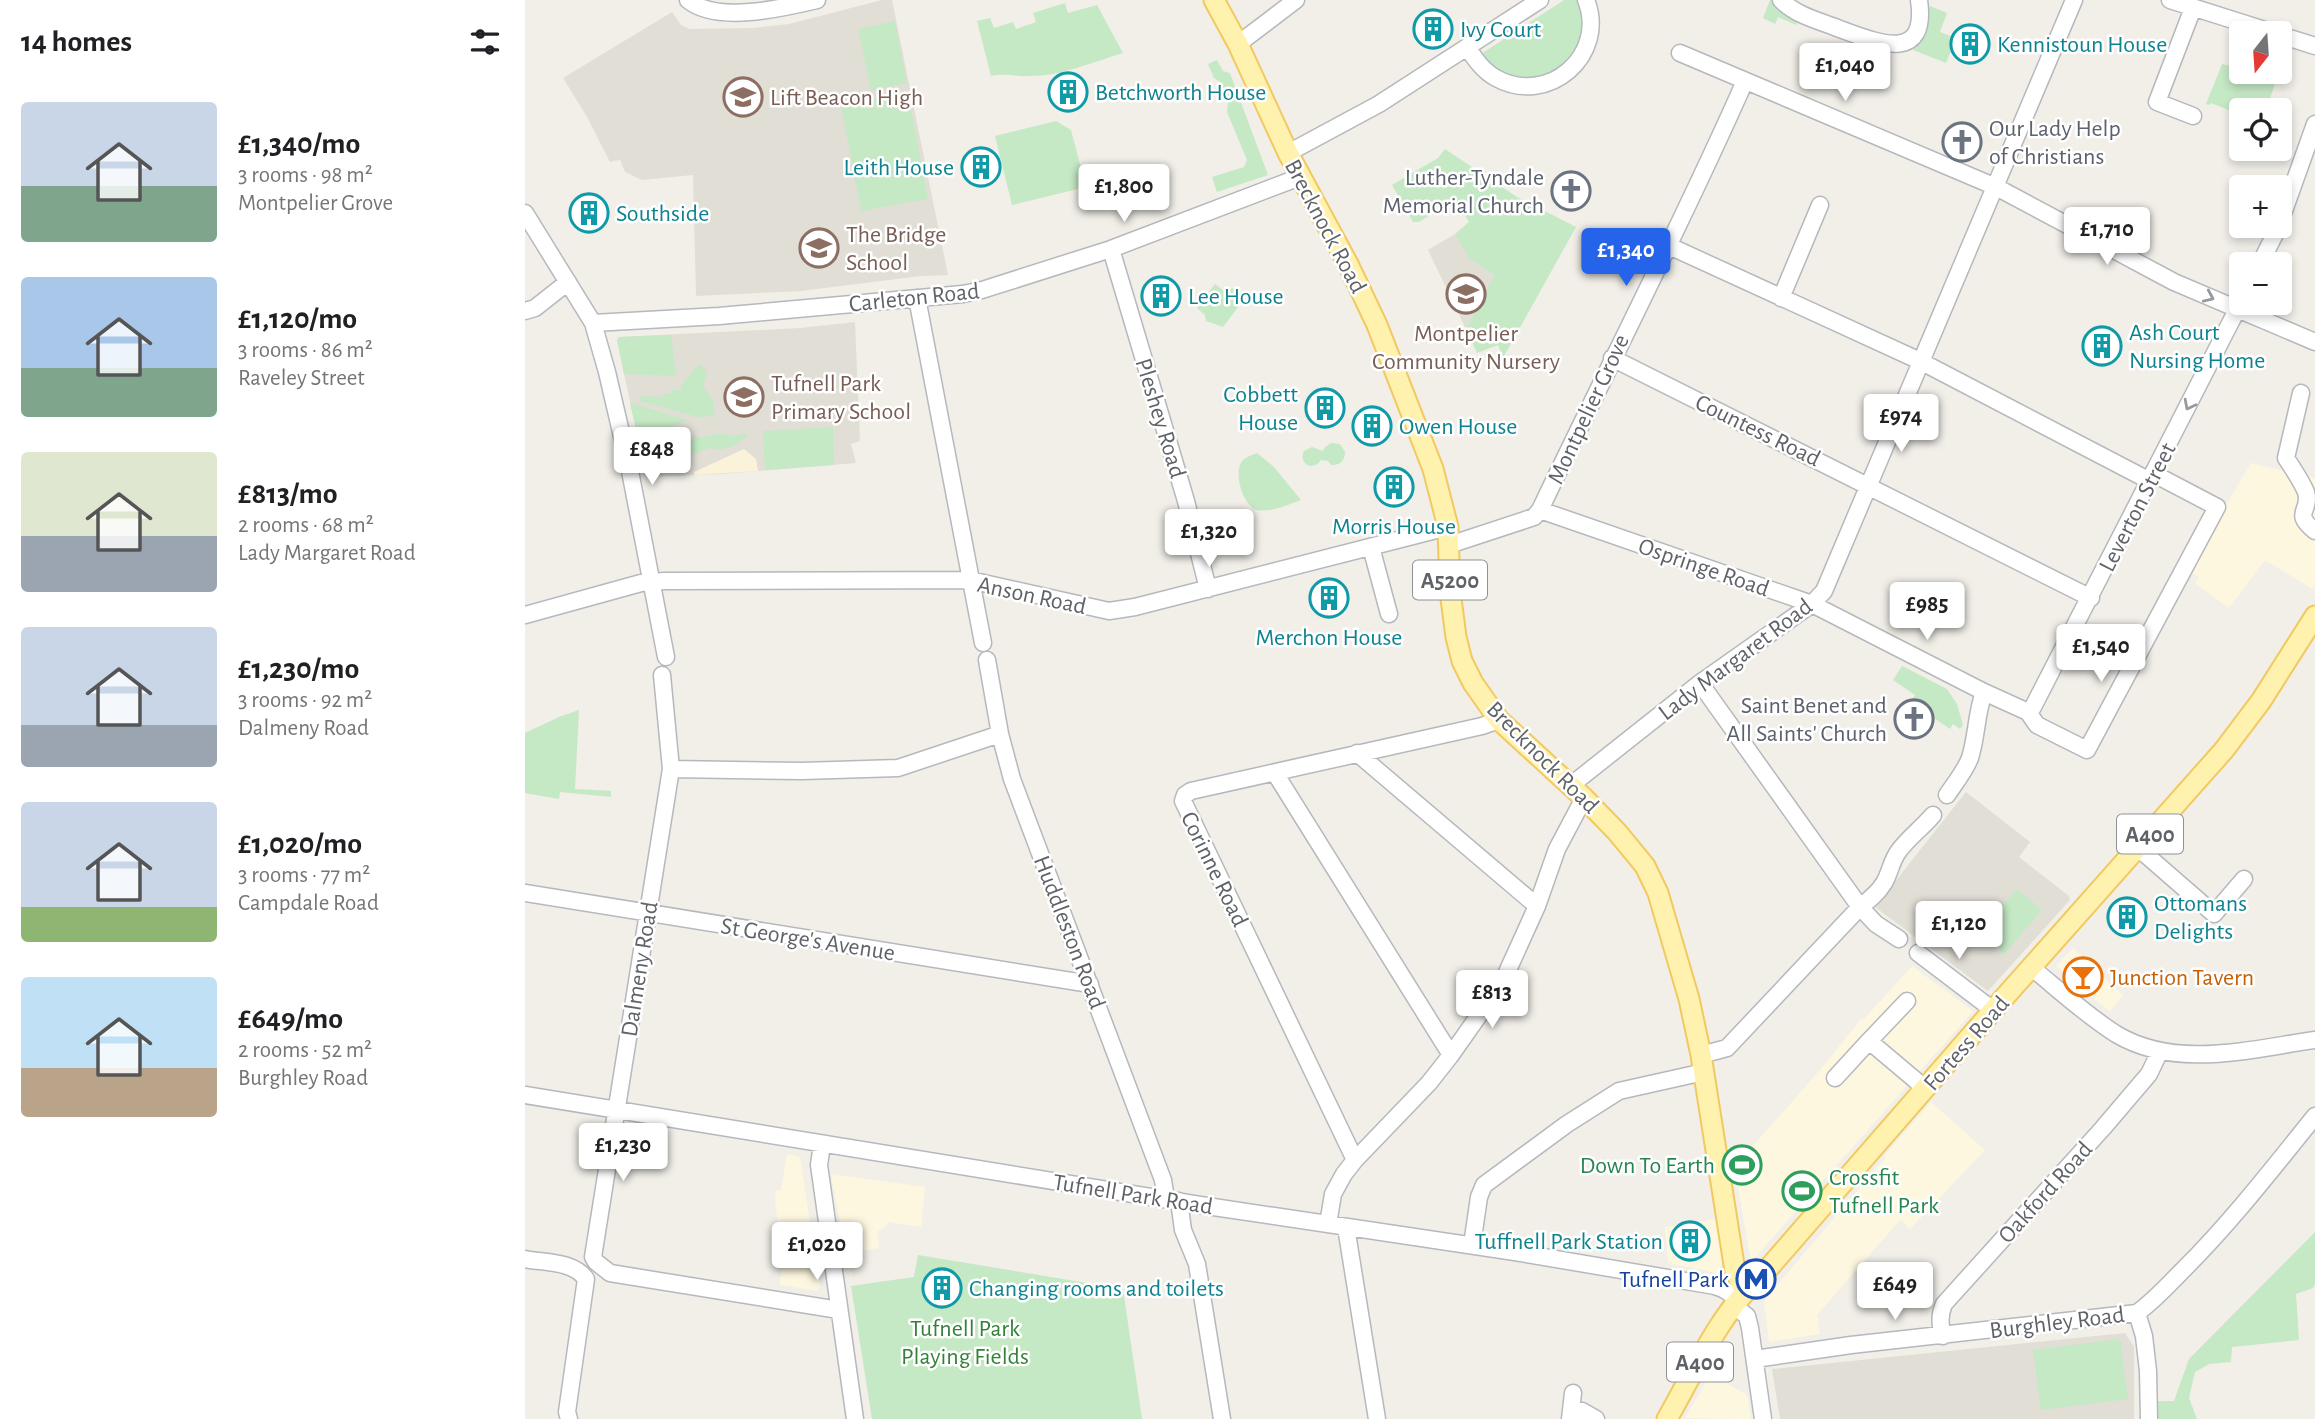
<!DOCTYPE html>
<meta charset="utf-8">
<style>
:root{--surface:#fff;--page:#f6f6f6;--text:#202124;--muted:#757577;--accent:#2563eb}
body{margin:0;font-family:"Alegreya Sans",sans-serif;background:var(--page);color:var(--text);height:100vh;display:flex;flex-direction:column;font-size:26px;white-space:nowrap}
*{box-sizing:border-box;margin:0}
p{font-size:23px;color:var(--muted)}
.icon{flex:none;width:38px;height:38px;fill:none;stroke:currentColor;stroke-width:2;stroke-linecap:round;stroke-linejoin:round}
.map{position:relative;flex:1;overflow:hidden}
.drawer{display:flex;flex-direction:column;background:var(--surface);width:525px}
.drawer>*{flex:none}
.needle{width:46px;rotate:197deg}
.controls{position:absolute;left:1704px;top:21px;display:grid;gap:14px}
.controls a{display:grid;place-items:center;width:63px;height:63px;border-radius:7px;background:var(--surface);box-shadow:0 4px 10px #0003;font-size:35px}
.price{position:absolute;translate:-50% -60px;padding:0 16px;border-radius:7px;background:#fff;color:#222;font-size:23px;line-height:46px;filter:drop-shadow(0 2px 4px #0008)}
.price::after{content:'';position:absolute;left:50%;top:42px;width:21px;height:16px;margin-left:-10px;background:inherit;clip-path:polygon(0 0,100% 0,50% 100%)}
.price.on{background:var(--accent);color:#fff}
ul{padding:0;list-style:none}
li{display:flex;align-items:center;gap:21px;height:175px;padding:0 21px}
li span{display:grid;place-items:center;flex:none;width:196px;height:140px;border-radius:7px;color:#555}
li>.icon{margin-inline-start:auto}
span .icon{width:84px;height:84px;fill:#fffc;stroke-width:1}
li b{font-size:30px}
h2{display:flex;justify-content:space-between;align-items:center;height:84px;padding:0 21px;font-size:30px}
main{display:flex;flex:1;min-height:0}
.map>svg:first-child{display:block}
</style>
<main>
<section class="drawer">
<h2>14 homes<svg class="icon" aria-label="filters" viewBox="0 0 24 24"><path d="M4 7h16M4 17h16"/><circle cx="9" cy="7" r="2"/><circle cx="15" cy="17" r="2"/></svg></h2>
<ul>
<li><span style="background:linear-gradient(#c9d6e8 60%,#7fa58c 0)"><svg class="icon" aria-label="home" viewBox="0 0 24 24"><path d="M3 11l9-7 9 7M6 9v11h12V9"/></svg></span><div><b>£1,340/mo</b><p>3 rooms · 98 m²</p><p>Montpelier Grove</p></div></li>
<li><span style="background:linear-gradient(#a9c7e8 65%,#7fa58c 0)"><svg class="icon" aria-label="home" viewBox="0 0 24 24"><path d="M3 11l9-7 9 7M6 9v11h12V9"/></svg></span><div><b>£1,120/mo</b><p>3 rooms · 86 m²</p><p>Raveley Street</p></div></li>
<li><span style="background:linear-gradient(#dfe7d0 60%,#9aa5b1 0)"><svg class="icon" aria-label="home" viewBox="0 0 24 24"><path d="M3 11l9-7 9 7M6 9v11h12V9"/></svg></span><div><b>£813/mo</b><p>2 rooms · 68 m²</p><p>Lady Margaret Road</p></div></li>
<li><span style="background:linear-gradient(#c9d6e8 70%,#9aa5b1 0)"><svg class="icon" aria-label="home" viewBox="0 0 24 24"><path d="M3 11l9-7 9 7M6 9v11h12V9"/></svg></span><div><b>£1,230/mo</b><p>3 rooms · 92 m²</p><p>Dalmeny Road</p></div></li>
<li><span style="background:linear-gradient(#c9d6e8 75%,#8fb573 0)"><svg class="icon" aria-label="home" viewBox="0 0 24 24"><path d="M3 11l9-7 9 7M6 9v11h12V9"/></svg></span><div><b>£1,020/mo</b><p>3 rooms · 77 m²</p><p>Campdale Road</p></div></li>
<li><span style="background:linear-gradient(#bfe0f5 65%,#b9a48a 0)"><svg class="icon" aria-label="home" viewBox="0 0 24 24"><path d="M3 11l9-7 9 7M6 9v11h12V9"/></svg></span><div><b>£649/mo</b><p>2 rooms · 52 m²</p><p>Burghley Road</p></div></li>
</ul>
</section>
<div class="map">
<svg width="1790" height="1419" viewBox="0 0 1790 1419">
<rect width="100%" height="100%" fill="#f1efe8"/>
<path fill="#fef7e0" d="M1726 463 1790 478V584L1788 589 1740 560 1704 608 1670 583 1674 577 1667 573V563Z
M1548 948 1598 995 1585 1011 1559 991 1531 966Z
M1387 966 1448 1011 1226 1262 1208 1157 1220 1155 1295 1070 1337 1018 1339 1019Z
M1406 1102 1460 1150 1385 1229 1376 1220 1367 1229 1292 1315 1295 1334 1244 1342 1239 1301 1360 1158 1359 1156Z
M262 1154 275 1157 295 1286 293 1291 255 1285 257 1266 250 1199 251 1190H256Z
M306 1174 400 1187 396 1227 363 1222 360 1227 352 1232 354 1248 323 1253 327 1285Z
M1191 1219 1198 1262 1192 1273 1143 1263 1140 1227Z
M1186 1374 1222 1395 1226 1419 1160 1418Z"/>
<path fill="#e1ded6" d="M357 0H367L423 275 396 276 276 291 171 296 168 175 117 180 100 172 95 160 85 162 62 117 38 78 147 12 156 25 165 29 228 28 264 24Z
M930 234 945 258 969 275 941 329 903 250Z
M330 322 335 441 326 444 331 463 197 474 121 477 92 340 94 337 275 328Z
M1441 792 1505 842 1494 857 1544 896 1545 900 1463 991 1350 907Z
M1600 1333 1609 1347V1419H1255L1247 1369Z"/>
<path fill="#c5e8c5" d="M1039 0H1053C1078 63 997 109 956 54Z
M1245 0H1250L1272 21 1271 25 1253 17 1250 24 1238 18Z
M540 3 543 13 572 5 598 53C568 62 536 76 505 76 491 77 481 73 466 76L452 21 465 18 469 28 488 22 491 29 511 22 508 13Z
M1405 6 1422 13 1415 32 1431 38 1421 63 1388 50Z
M370 21 382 83 346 90 333 29Z
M1717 38V72H1754L1741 110H1717V119L1713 118 1714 114 1686 103 1685 105 1681 104 1697 64 1705 66Z
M692 60 698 71 705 73 743 175 692 192 687 177 719 167 722 160 702 112 703 103 695 82 689 78 683 64Z
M383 93 403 199 336 211 316 105Z
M531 121 546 130 561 187 487 205 470 136Z
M920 149 992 197 1051 227 978 358 973 345 952 353 941 329 969 275 944 258 930 234 944 222 928 197 908 209 910 212 894 222H888L867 185 913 158Z
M690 284 699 291 711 287 719 294 712 296 711 300 716 303 698 327 681 321 680 315 672 308Z
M146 335 151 376 99 374 92 340 94 337Z
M174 364 182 371 178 386 188 401 189 416 173 417 115 401 116 396 138 397 139 393H147V390H156V385Z
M105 403 163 420 142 429H111Z
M308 427 309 465 240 470 238 431Z
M219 433 222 436 209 446 195 450 185 448 168 454 160 446 170 436C181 440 183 434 194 434 207 433 201 439 219 433Z
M806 443 815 444 820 452C820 460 815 466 806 465L803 461 796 460C788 472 773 464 779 451L787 447 798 451 799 448Z
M154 450 165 459 157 465 145 466 142 463Z
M732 453 749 467 776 500C764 504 746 513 732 510 718 506 708 473 717 461 721 457 727 455 732 453Z
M1377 666 1422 689 1432 704 1438 725 1435 729 1428 724 1425 729 1386 702 1390 695 1368 680Z
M54 710 50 789 86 791V797L35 792 34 799 0 793V733L34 717Z
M1492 889 1517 910 1479 954 1454 933Z
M1790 1232V1284L1788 1288 1771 1294 1774 1340 1707 1347 1706 1362 1684 1364 1670 1372 1664 1398 1672 1419H1632L1631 1401H1649L1664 1359Z
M393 1255 598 1289 617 1419H347L326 1286 389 1277Z
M1595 1339 1603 1399 1516 1410 1508 1350Z"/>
<path fill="#fbf3d9" d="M219 449 231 459 233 471 169 475V472Z"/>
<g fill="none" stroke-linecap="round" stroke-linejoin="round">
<g stroke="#b5b8bc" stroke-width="19">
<path id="minor" d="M163 0C192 24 258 8 292 0
M1256 0C1272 16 1295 21 1315 29 1351 42 1403 65 1394 0
M1645 0 1749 33
M1668 8 1632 102 1668 116
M1755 35 1790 46
M713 44 771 0
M942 47C950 59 958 71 971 78 1023 107 1083 55 1061 0
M1155 53 1471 187 1649 282 1790 342
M763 153 854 104 1015 0
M0 213 68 323 82 372 105 471 141 657
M1755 222 1790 124
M1142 245 1395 361 1625 481
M586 249 661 501 683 589
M1735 264 1754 226
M392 298 458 643
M1256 298 1295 205
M0 311 10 308 43 282
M68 323 194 316 438 294 457 290 586 249 775 177
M1087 358 1566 598
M1776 393 1761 458C1768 469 1776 480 1781 492 1787 512 1766 512 1790 531
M1015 510C1083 367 1156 226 1220 81
M924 545 1009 517 1015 510 1287 604 1459 692 1503 712
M846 547 864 614
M0 615 116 583 139 581 445 580 584 611 610 607 923 527
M462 660 475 734 487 779 638 1180 641 1199
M137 675 146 769 68 1257 71 1262 85 1273 314 1310
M1175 683 1335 907 1351 924 1374 939
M1503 712 1508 707 1716 302
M1503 712 1512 725 1562 750 1692 507 1629 474
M832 753 1012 906
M146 769 277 771 373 768 475 734
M750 773 926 1055
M1045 786 1175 683 1287 604 1299 591 1549 0
M1422 795C1430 783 1440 771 1445 758 1452 736 1451 714 1459 692
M1612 847 1689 914 1719 879
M0 893 565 984
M1393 953 1468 1010
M1507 968C1534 990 1561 1015 1591 1034 1651 1070 1725 1049 1790 1040
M1344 1041 1382 1001
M1176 1055 1202 1048 1335 907C1344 900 1353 893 1359 883 1365 873 1366 862 1373 852 1382 839 1397 828 1408 815
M1310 1078 1344 1041 1401 1089
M0 1095 675 1205 990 1252 1190 1286 1198 1289 1214 1299
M297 1144 294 1165 330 1419
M830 1160 658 801 660 795 666 791 957 726 974 720
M654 1201 658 1230 672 1264 697 1419
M803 1224 808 1194 819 1174 830 1160 904 1083 926 1055 978 981 1012 906 1032 849 1059 798
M821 1227 852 1419
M947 1245 954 1197 959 1185 1042 1124 1094 1091 1179 1072
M0 1259C21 1263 48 1261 61 1279L42 1412 44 1419
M1209 1306 1222 1316 1225 1328 1238 1419
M1612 1313 1619 1336 1623 1371 1624 1419
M1418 1336C1415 1324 1414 1316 1419 1304L1578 1128 1624 1074 1635 1051
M1230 1359 1326 1345 1612 1313C1629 1301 1644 1284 1659 1269 1707 1221 1748 1168 1790 1116
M1047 1410 1057 1411 1071 1419
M1045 1419 1048 1393"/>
</g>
<g stroke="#f2c960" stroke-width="23">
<path id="major" d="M689 0 713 44 763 153 823 264 852 325 908 469 923 527 925 591 931 637 937 661 948 683 974 720 1059 798 1092 832 1120 866 1133 893 1164 999 1176 1055 1210 1271 1220 1291
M1142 1419C1167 1376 1196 1310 1234 1279L1477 1000 1699 750 1736 701 1790 616"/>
</g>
<use href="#minor" stroke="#fff" stroke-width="16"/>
<use href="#major" stroke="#fff2af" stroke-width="19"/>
</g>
<defs><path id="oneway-chevron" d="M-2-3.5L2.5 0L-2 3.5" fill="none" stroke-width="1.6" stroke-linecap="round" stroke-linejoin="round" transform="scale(1.75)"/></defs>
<g stroke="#979a9d">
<use href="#oneway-chevron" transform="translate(1684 297) rotate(24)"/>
<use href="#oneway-chevron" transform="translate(1664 405) rotate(117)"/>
</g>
<defs>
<g id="building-ring" transform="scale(2.0125)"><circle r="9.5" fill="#fff" stroke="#0f9aa8" stroke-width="1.5"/><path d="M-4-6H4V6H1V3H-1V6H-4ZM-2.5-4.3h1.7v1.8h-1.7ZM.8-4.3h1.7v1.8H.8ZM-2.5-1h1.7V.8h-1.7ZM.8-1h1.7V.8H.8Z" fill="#0f9aa8"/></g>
<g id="school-ring" transform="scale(2.0125)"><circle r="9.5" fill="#fff" stroke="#8d6e63" stroke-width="1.5"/><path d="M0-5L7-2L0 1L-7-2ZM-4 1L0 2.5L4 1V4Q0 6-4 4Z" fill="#8d6e63"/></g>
<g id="church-ring" transform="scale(2.0125)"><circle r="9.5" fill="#fff" stroke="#6b7280" stroke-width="1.5"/><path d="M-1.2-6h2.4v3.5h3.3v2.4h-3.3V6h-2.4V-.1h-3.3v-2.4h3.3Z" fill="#6b7280"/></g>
<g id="bar-ring" transform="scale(2.0125)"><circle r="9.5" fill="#fff" stroke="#e8710a" stroke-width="1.5"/><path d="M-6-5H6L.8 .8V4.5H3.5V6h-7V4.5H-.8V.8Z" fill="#e8710a"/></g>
<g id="stadium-ring" transform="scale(2.0125)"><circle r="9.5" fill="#fff" stroke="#2e9e5b" stroke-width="1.5"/><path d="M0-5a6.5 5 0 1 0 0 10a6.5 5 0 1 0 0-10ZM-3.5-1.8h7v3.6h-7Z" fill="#2e9e5b"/></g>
<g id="metro-ring" transform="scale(2.0125)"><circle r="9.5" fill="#fff" stroke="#1a4fb4" stroke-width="1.5"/><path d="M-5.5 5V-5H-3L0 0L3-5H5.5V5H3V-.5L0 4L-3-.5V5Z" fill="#1a4fb4"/></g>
</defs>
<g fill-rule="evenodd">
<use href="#building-ring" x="908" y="29"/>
<use href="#building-ring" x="1445" y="44"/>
<use href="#building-ring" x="543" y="92"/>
<use href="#school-ring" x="218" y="97"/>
<use href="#church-ring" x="1437" y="142"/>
<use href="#building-ring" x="456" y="167"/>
<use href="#church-ring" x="1046" y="191"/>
<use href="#building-ring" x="64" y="213"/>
<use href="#school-ring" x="294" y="248"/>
<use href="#school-ring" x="941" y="294"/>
<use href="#building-ring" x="636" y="296"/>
<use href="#building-ring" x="1577" y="346"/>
<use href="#school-ring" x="219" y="397"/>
<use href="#building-ring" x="800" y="408"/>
<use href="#building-ring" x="847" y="426"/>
<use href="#building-ring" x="869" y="487"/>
<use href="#building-ring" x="804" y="598"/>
<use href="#church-ring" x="1389" y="719"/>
<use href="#building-ring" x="1602" y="917"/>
<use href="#bar-ring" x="1558" y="977"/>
<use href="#stadium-ring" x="1217" y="1165"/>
<use href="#stadium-ring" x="1277" y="1191"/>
<use href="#building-ring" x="1165" y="1241"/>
<use href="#metro-ring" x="1231" y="1279"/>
<use href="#building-ring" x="417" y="1288"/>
</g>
<g text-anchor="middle" stroke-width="5" stroke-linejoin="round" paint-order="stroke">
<g fill="#fff" stroke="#8f9295" stroke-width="2">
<rect x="888" y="560.5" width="74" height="39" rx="5"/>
<rect x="1592" y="814.5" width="66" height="39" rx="5"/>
<rect x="1142" y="1342.5" width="66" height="39" rx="5"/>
</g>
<g font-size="23" font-weight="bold" fill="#5f6368">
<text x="925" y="588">A5200</text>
<text x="1625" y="842">A400</text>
<text x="1175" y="1370">A400</text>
</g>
<g font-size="24" fill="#0d838f" stroke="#fff" text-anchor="start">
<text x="935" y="37">Ivy Court</text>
<text x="1472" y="52">Kennistoun House</text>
<text x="570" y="100">Betchworth House</text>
<text x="429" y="175" text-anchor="end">Leith House</text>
<text x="91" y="221">Southside</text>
<text x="663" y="304">Lee House</text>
<text x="1604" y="340">Ash Court<tspan x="1604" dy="28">Nursing Home</tspan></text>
<text x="773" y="402" text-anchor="end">Cobbett<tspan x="773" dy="28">House</tspan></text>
<text x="874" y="434">Owen House</text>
<text x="869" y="534" text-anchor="middle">Morris House</text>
<text x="804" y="645" text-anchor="middle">Merchon House</text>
<text x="1629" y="911">Ottomans<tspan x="1629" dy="28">Delights</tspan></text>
<text x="1138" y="1249" text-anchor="end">Tuffnell Park Station</text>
<text x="444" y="1296">Changing rooms and toilets</text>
</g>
<g font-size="24" fill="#785e54" stroke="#fff" text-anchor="start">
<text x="245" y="105">Lift Beacon High</text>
<text x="321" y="242">The Bridge<tspan x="321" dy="28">School</tspan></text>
<text x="941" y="341" text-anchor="middle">Montpelier<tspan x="941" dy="28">Community Nursery</tspan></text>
<text x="246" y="391">Tufnell Park<tspan x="246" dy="28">Primary School</tspan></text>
</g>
<g font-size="24" fill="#5b616d" stroke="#fff" text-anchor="end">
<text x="1464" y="136" text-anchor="start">Our Lady Help<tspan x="1464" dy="28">of Christians</tspan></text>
<text x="1019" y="185">Luther-Tyndale<tspan x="1019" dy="28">Memorial Church</tspan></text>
<text x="1362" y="713">Saint Benet and<tspan x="1362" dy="28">All Saints' Church</tspan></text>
</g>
<g font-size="24" fill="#5f6368" stroke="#fff">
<text transform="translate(801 226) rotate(62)" y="8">Brecknock Road</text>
<text transform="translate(389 297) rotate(-6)" y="8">Carleton Road</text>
<text transform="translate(1063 409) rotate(-65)" y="8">Montpelier Grove</text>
<text transform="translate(636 418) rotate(73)" y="8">Pleshey Road</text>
<text transform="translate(1233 430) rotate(26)" y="8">Countess Road</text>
<text transform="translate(1612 507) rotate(-63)" y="8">Leverton Street</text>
<text transform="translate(1179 567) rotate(19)" y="8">Ospringe Road</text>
<text transform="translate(507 595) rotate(12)" y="8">Anson Road</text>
<text transform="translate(1210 659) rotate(-37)" y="8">Lady Margaret Road</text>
<text transform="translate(1018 757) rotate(45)" y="8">Brecknock Road</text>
<text transform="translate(690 869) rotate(64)" y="8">Corinne Road</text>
<text transform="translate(545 932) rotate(69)" y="8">Huddleston Road</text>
<text transform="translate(283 939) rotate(9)" y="8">St George's Avenue</text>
<text transform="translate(114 969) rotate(-81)" y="8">Dalmeny Road</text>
<text transform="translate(1441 1043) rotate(-49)" y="8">Fortess Road</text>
<text transform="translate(1520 1192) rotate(-48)" y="8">Oakford Road</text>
<text transform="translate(608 1194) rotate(9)" y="8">Tufnell Park Road</text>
<text transform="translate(1532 1322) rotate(-7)" y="8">Burghley Road</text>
</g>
<g font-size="24" fill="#c56008" stroke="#fff" text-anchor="start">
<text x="1585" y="985">Junction Tavern</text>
</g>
<g font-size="24" fill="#27864d" stroke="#fff" text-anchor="end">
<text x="1190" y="1173">Down To Earth</text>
<text x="1304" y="1185" text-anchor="start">Crossfit<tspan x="1304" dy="28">Tufnell Park</tspan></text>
</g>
<g font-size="24" fill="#164399" stroke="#fff" text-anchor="end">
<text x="1204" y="1287">Tufnell Park</text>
</g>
<g font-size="24" fill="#348238" stroke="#fff">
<text x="440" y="1336">Tufnell Park<tspan x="440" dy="28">Playing Fields</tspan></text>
</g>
</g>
</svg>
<div class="controls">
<a><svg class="needle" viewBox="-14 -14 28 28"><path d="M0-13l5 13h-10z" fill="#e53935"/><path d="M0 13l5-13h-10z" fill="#757577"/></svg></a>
<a><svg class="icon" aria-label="locate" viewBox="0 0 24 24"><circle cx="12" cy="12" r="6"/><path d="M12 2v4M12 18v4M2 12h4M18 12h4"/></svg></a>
<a>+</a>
<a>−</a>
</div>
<b class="price" style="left:1320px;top:103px">£1,040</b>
<b class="price" style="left:599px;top:224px">£1,800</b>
<b class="price" style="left:1582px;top:267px">£1,710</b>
<b class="price on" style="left:1101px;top:288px">£1,340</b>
<b class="price" style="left:1376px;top:454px">£974</b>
<b class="price" style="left:127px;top:487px">£848</b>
<b class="price" style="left:684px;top:569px">£1,320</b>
<b class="price" style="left:1402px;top:642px">£985</b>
<b class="price" style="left:1576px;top:684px">£1,540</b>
<b class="price" style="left:1434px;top:961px">£1,120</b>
<b class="price" style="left:967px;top:1030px">£813</b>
<b class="price" style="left:98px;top:1183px">£1,230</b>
<b class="price" style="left:292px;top:1282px">£1,020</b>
<b class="price" style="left:1370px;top:1322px">£649</b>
</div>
</main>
